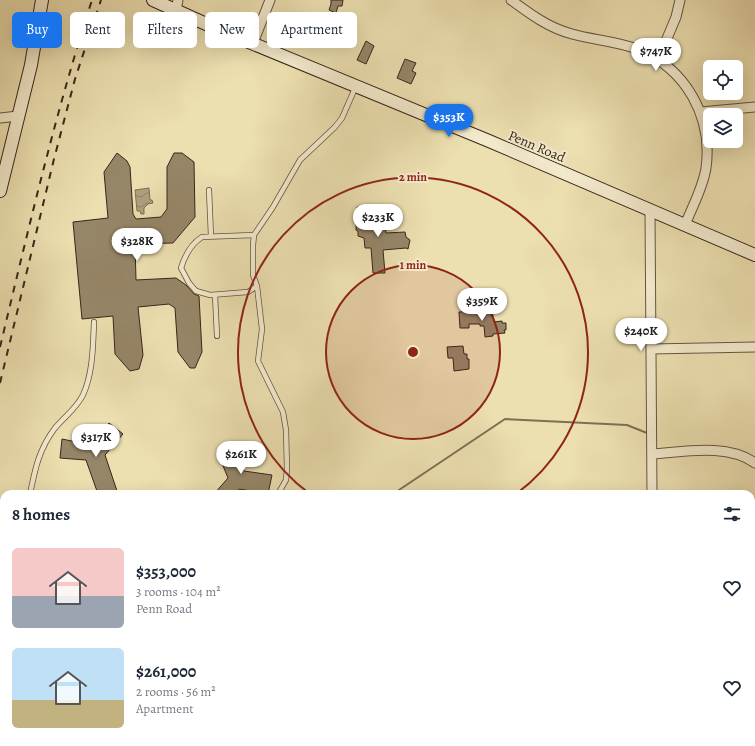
<!DOCTYPE html>
<meta charset="utf-8">
<style>
:root{--surface:#fff;--page:#f2f2f3;--text:#1f2937;--muted:#747a83;--accent:#1a73e8}
body{margin:0;font-family:Alegreya,serif;background:var(--page);color:var(--text);height:100vh;display:flex;flex-direction:column;font-size:15px;white-space:nowrap}
*{box-sizing:border-box;margin:0}
p{font-size:13px;color:var(--muted)}
.icon{flex:none;width:22px;height:22px;fill:none;stroke:currentColor;stroke-width:2;stroke-linecap:round;stroke-linejoin:round}
.map{position:relative;flex:1;overflow:hidden}
.drawer{position:absolute;left:0px;top:490px;width:755px;height:256px;display:flex;flex-direction:column;background:var(--surface);border-radius:12px 12px 0 0;box-shadow:0 4px 16px #0002}
.drawer>*{flex:none}
.banner{position:absolute;left:12px;top:12px;width:400px;height:36px;display:flex;gap:8px}
.controls{position:absolute;left:703px;top:60px;display:grid;gap:8px}
.controls a{display:grid;place-items:center;width:40px;height:40px;border-radius:6px;background:var(--surface);box-shadow:0 4px 16px #0002;font-size:20px}
.price{position:absolute;translate:-50% -34px;padding:0 9px;border-radius:14px;background:#fff;color:#222;font-size:13px;line-height:26px;filter:drop-shadow(0 1px 2px #0008)}
.price::after{content:'';position:absolute;left:50%;top:24px;width:12px;height:9px;margin-left:-6px;background:inherit;clip-path:polygon(0 0,100% 0,50% 100%)}
.price.active{background:var(--accent);color:#fff}
ul{padding:0;list-style:none}
li{display:flex;align-items:center;gap:12px;height:100px;padding:0 12px}
li span{display:grid;place-items:center;flex:none;width:112px;height:80px;border-radius:6px;color:#555}
li>.icon{margin-inline-start:auto}
span .icon{width:48px;height:48px;fill:#fffc;stroke-width:1}
li b{font-size:17px}
h2{display:flex;justify-content:space-between;align-items:center;height:48px;padding:0 12px;font-size:17px}
.pill{padding:0 14px;border-radius:6px;background:var(--surface);box-shadow:0 4px 16px #0002;font-size:14px;line-height:36px}
.pill.active{background:var(--accent);color:#fff}
.map>svg:first-child{display:block}
</style>
<div class="map">
<svg width="755" height="746" viewBox="0 0 755 746">
<defs>
<pattern id="park-crowns" width="20" height="18" patternUnits="userSpaceOnUse"><rect width="20" height="18" fill="#cdc096"/><path d="M2 6a3 3 0 1 1 6 0M12 15a3 3 0 1 1 6 0" fill="none" stroke="#b1a581"/></pattern>
<pattern id="water-waves" width="16" height="10" patternUnits="userSpaceOnUse"><rect width="16" height="10" fill="#afa07d"/><path d="M0 5q4-4 8 0t8 0" fill="none" stroke="#8f8266"/></pattern>
</defs>
<rect width="100%" height="100%" fill="#ecdfb0"/>
<filter id="stains"><feTurbulence type="fractalNoise" baseFrequency=".005" numOctaves="4"/><feColorMatrix values="0 0 0 0 .2 0 0 0 0 .09 0 0 0 0 .02 0 0 0 .5 -.17"/></filter>
<radialGradient id="worn" r=".72"><stop offset=".6" stop-color="#630" stop-opacity="0"/><stop offset="1" stop-color="#630" stop-opacity=".3"/></radialGradient>
<path fill="url(#park-crowns)" stroke="#827358" d="M4 575V742H76V746H0V587Z"/>
<path fill="url(#water-waves)" stroke="#7f6f55" d="M149 188 150 200H152L153 203 148 204 144 208V214H141L140 211H137L135 190Z"/>
<g fill="none" stroke-linecap="round" stroke-linejoin="round">
<path stroke="#7f6f55" stroke-width="2" d="M393 494 505 419 627 425 647 433
M117 742 144 746
M174 742V746"/>
</g>
<path fill="#968668" stroke="#38261a" d="M331 0H343L342 6H338L336 13 329 10 331 4Z
M287 21 312 32H314L315 29 326 34 324 38 327 40 324 47 283 31Z
M366 41 374 46 366 64 357 60Z
M405 59 416 63 412 71 416 73 411 84 397 78Z
M117 153 127 161 130 167 133 214 136 219 161 217 167 209V167L174 153H182L194 162 195 217 173 243 135 244 136 280 176 278 186 285 194 294 199 296 202 352 195 368H190L178 352 175 308 169 304 138 307 143 355 139 369 130 371 115 354 113 316 82 319 73 222 108 218 104 172Z
M357 207H365V214L376 213 377 222H385L386 233 405 232 406 237 410 240 408 249 406 248 383 250 385 273H373L371 248H365L364 238 358 236V231L356 230Z
M488 310H492L494 322 502 321V323H506V330H504L505 333 493 334V336L485 337 484 326H480V324H469V328H460L459 312Z
M463 346 464 354H467V359H469V369L454 371 453 358H448L447 347Z
M109 423 123 434 105 455 118 494H98L86 460 60 458 62 439 91 445Z
M235 444 244 471 272 475 268 494 239 489 235 494H214L228 478 217 451Z"/>
<g fill="none" stroke-linecap="round" stroke-linejoin="round">
<g stroke="#655440" stroke-width="6">
<path id="lane" d="M209 190 211 236
M254 235 202 237C191 244 185 255 181 268L189 283 196 291 210 295 248 292 257 286 253 275V245L254 235 273 207 300 160 335 127 342 118 356 86
M257 286 262 329 258 361 283 412 286 430 287 469 286 480 278 494
M215 295 217 336
M30 494C35 469 39 449 55 428 64 417 76 409 83 395 93 373 93 346 94 322
M414 742 418 746"/>
</g>
<g stroke="#655440" stroke-width="11">
<path id="street" d="M511 0C530 14 549 28 572 34 593 40 616 41 637 49 686 68 713 117 706 168 703 188 692 207 685 225
M176 11 178 0
M253 43 270 0
M658 60 676 17 680 0
M700 112 755 107
M0 118 18 116
M650 211 652 494
M651 349 755 347
M652 454C684 452 727 443 755 463
M654 742V746
M439 746V742"/>
</g>
<g stroke="#38261a" stroke-width="14">
<path id="secondary" d="M153 0 215 28 489 141 755 255
M0 191 31 65 42 0
M0 566 4 557
M751 589H755
M87 746V742"/>
</g>
<use href="#lane" stroke="#f3eacc" stroke-width="4.5"/>
<use href="#street" stroke="#f3eacc" stroke-width="9"/>
<use href="#secondary" stroke="#f3eacc" stroke-width="12"/>
<path stroke="#38261a" stroke-width="2" stroke-dasharray="7 7" stroke-linecap="butt" d="M0 347C28 231 55 114 92 0
M0 383 54 159 75 79 101 0"/>
</g>
<circle cx="413" cy="352" r="87" fill="#8f2418" fill-opacity=".12"/>
<g fill="none" stroke="#8f2418" stroke-width="2">
<circle cx="413" cy="352" r="87"/>
<path d="M310 494A175 175 0 1 1 516 494"/>
</g>
<g text-anchor="middle" stroke-width="4" stroke-linejoin="round" paint-order="stroke">
<g font-size="14" fill="#38261a" stroke="#f3eacc">
<text transform="translate(537 146) rotate(23)" y="5">Penn Road</text>
</g>
</g>
<circle cx="413" cy="352" r="6" fill="#8f2418" stroke="#f3eacc" stroke-width="2"/>
<g font-size="12" text-anchor="middle" font-weight="bold" fill="#8f2418" stroke="#f3eacc" stroke-width="4" stroke-linejoin="round" paint-order="stroke">
<text x="413" y="181">2 min</text>
<text x="413" y="269">1 min</text>
</g>
<rect width="100%" height="100%" filter="url(#stains)"/>
<rect width="100%" height="100%" fill="url(#worn)"/>
</svg>
<div class="controls">
<a><svg class="icon" aria-label="locate" viewBox="0 0 24 24"><circle cx="12" cy="12" r="6"/><path d="M12 2v4M12 18v4M2 12h4M18 12h4"/></svg></a>
<a><svg class="icon" aria-label="layers" viewBox="0 0 24 24"><path d="M12 4l9 5-9 5-9-5zM3 14l9 5 9-5"/></svg></a>
</div>
<b class="price" style="left:656px;top:72px">$747K</b>
<b class="price active" style="left:449px;top:138px">$353K</b>
<b class="price" style="left:378px;top:238px">$233K</b>
<b class="price" style="left:137px;top:262px">$328K</b>
<b class="price" style="left:482px;top:322px">$359K</b>
<b class="price" style="left:641px;top:352px">$240K</b>
<b class="price" style="left:96px;top:458px">$317K</b>
<b class="price" style="left:241px;top:475px">$261K</b>
<div class="banner">
<a class="pill active">Buy</a>
<a class="pill">Rent</a>
<a class="pill">Filters</a>
<a class="pill">New</a>
<a class="pill">Apartment</a>
</div>
<section class="drawer">
<h2>8 homes<svg class="icon" aria-label="filters" viewBox="0 0 24 24"><path d="M4 7h16M4 17h16"/><circle cx="9" cy="7" r="2"/><circle cx="15" cy="17" r="2"/></svg></h2>
<ul>
<li><span style="background:linear-gradient(#f6c9c9 60%,#9aa5b1 0)"><svg class="icon" aria-label="home" viewBox="0 0 24 24"><path d="M3 11l9-7 9 7M6 9v11h12V9"/></svg></span><div><b>$353,000</b><p>3 rooms · 104 m²</p><p>Penn Road</p></div><svg class="icon" aria-label="heart" viewBox="0 0 24 24"><path d="M12 20l-8-8c-3-5 5-10 8-4 3-6 11-1 8 4z"/></svg></li>
<li><span style="background:linear-gradient(#bfe0f5 65%,#c2b280 0)"><svg class="icon" aria-label="home" viewBox="0 0 24 24"><path d="M3 11l9-7 9 7M6 9v11h12V9"/></svg></span><div><b>$261,000</b><p>2 rooms · 56 m²</p><p>Apartment</p></div><svg class="icon" aria-label="heart" viewBox="0 0 24 24"><path d="M12 20l-8-8c-3-5 5-10 8-4 3-6 11-1 8 4z"/></svg></li>
</ul>
</section>
</div>
